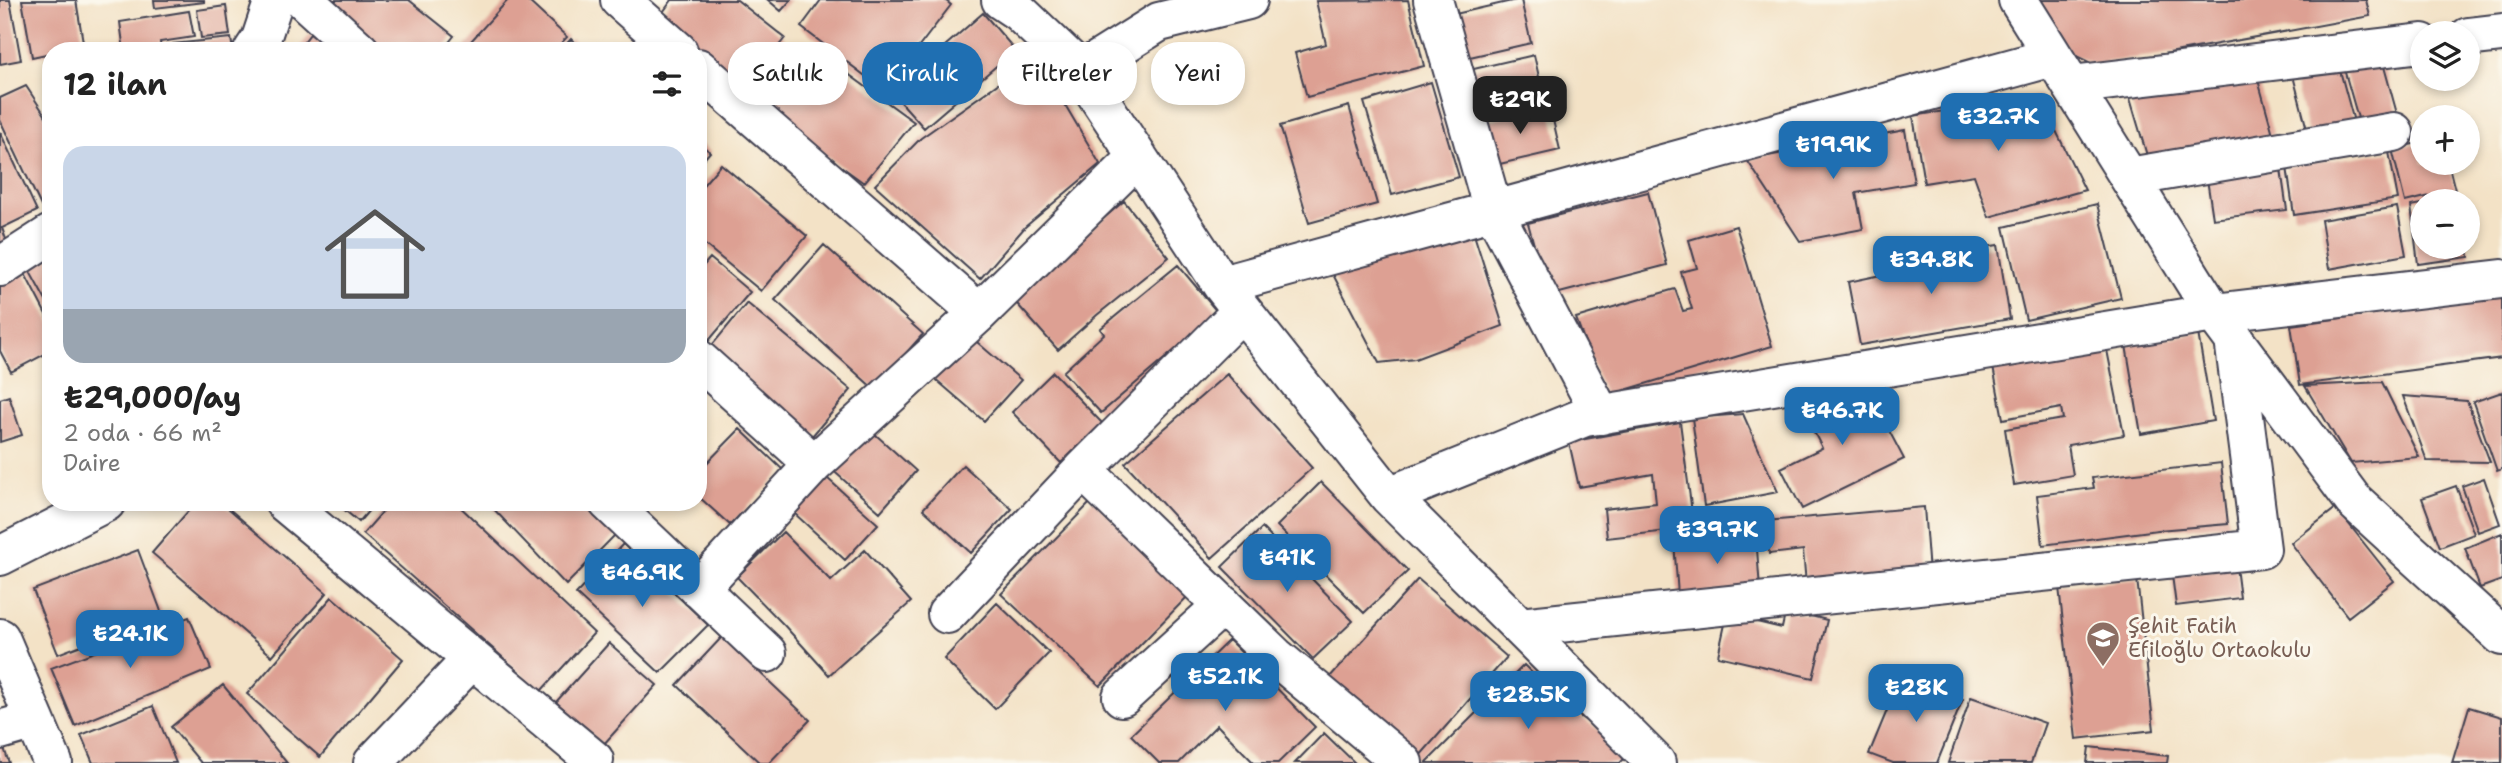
<!DOCTYPE html>
<html lang="tr">
<meta charset="utf-8">
<style>
:root{--surface:#fff;--page:#f6f6f6;--text:#222;--muted:#767676;--accent:#1f6fb2}
body{margin:0;font-family:"Shantell Sans",sans-serif;background:var(--page);color:var(--text);height:100vh;display:flex;flex-direction:column;font-size:26px;white-space:nowrap}
*{box-sizing:border-box;margin:0}
p{font-size:23px;color:var(--muted)}
.icon{flex:none;width:38px;height:38px;fill:none;stroke:currentColor;stroke-width:2;stroke-linecap:round;stroke-linejoin:round}
.map{position:relative;flex:1;overflow:hidden}
.side{position:absolute;left:42px;top:42px;width:665px;height:469px;display:flex;flex-direction:column;background:var(--surface);border-radius:28px;box-shadow:0 4px 10px #0003}
.side>*{flex:none}
.hud{position:absolute;left:728px;top:42px;width:665px;height:63px;display:flex;gap:14px}
.controls{position:absolute;left:2410px;top:21px;display:grid;gap:14px}
.controls a{display:grid;place-items:center;width:70px;height:70px;border-radius:50%;background:var(--surface);box-shadow:0 4px 10px #0003;font-size:35px}
.price{position:absolute;translate:-50% -60px;padding:0 16px;border-radius:14px;background:var(--accent);color:#fff;font-size:23px;line-height:46px;filter:drop-shadow(0 2px 4px #0008)}
.price::after{content:'';position:absolute;left:50%;top:42px;width:21px;height:16px;margin-left:-10px;background:inherit;clip-path:polygon(0 0,100% 0,50% 100%)}
.price.active{background:#222;color:#fff}
ul{padding:0;list-style:none}
li{display:grid;align-content:center;gap:14px;height:371px;padding:0 21px}
li span{display:grid;place-items:center;height:217px;border-radius:21px;color:#555}
li>.icon{margin-inline-start:auto}
span .icon{width:126px;height:126px;fill:#fffc;stroke-width:1}
li b{font-size:30px}
h2{display:flex;justify-content:space-between;align-items:center;height:84px;padding:0 21px;font-size:30px}
.pill{padding:0 24px;border-radius:28px;background:var(--surface);box-shadow:0 4px 10px #0003;font-size:24px;line-height:63px}
.pill.active{background:var(--accent);color:#fff}
.map>svg:first-child{display:block}
</style>
<div class="map">
<svg width="2502" height="763" viewBox="0 0 2502 763">
<rect width="100%" height="100%" fill="#fbf7ec"/>
<filter id="ink" filterUnits="userSpaceOnUse"><feTurbulence type="fractalNoise" baseFrequency=".0143" numOctaves="2"/><feDisplacementMap in="SourceGraphic" scale="14" xChannelSelector="R" yChannelSelector="G"/><feConvolveMatrix kernelMatrix="1 2 1 2 8 2 1 2 1" color-interpolation-filters="sRGB"/></filter>
<filter id="wash" filterUnits="userSpaceOnUse"><feTurbulence type="fractalNoise" baseFrequency=".00686" numOctaves="4" result="noise"/><feDisplacementMap in="SourceGraphic" scale="28" xChannelSelector="R" yChannelSelector="G"/><feGaussianBlur stdDeviation="1.57" result="paint"/><feColorMatrix in="noise" values="0 0 0 0 0 0 0 0 0 0 0 0 0 0 0 0 0 1.4 0 .05"/><feComposite in="paint" operator="in"/></filter>
<g filter="url(#wash)">
<rect width="100%" height="100%" fill="#f3e2c6"/>
<g id="blocks">
<path fill="#dda093" d="M0 0H10L21 60 0 64Z
M22 0H76L84 48 51 51V53L32 57Z
M154 0H204V2L155 8Z
M312 0H409L454 36 442 51H364Z
M508 0H527L567 37 554 51H462Z
M672 0H737L785 38 742 92 655 23Z
M768 0H791L781 11Z
M821 0H945L951 5 885 91 801 27Z
M1408 0 1424 66 1307 97 1295 53 1326 44 1316 1Z
M1516 0H1521L1531 43 1461 59 1451 15Z
M2040 0H2366L2370 16 2158 55 2093 64 2070 53Z
M226 6 230 35 201 38 197 10Z
M189 11 194 37 160 42 161 51H124L120 22Z
M983 13 1015 50 924 128 892 92Z
M310 34 331 51H297Z
M231 38 233 51H174L173 44Z
M571 39 584 51H560Z
M814 49 914 122 864 183 768 113Z
M2380 52 2399 121 2362 132 2342 62Z
M1534 55 1544 99 1475 115 1465 71Z
M2336 56 2356 129 2310 141 2291 68Z
M1033 59 1064 103 1100 164 1025 227 980 279 875 185 921 138Z
M2255 69 2273 134 2151 169 2129 95Z
M1431 82 1459 177 1392 195 1364 102Z
M26 86 51 124V200L41 206 0 120V98Z
M2039 96 2085 190 1989 217 1974 175 1924 183 1913 116Z
M1349 106 1377 204 1309 223 1280 126Z
M1550 107 1560 150 1491 166 1481 122Z
M1905 130 1914 183 1856 193 1863 229 1800 241 1747 160Z
M0 132 37 211 2 228 8 245 0 249Z
M698 142 710 152 698 166Z
M2422 142V163H2448L2455 190 2405 202 2392 149Z
M2389 152 2398 199 2294 215 2287 167Z
M721 164 807 236 761 291 698 239V191Z
M2281 169 2287 210 2213 219 2207 179Z
M1648 192 1667 265 1548 296 1528 223Z
M1124 201 1169 257 1097 315 1058 350 1011 297Z
M2097 204 2121 298 2026 320 2004 227Z
M2422 204V247H2468L2469 257 2418 264 2411 206Z
M2397 207 2406 255 2329 269 2321 220Z
M1736 226 1772 346 1605 396 1576 318 1675 289 1683 311 1692 309 1681 272 1697 268 1689 240Z
M1472 228 1503 326 1415 359 1379 363 1327 263Z
M824 245 923 334 874 389 775 300Z
M1998 245 2010 319 1860 345 1848 282 1896 272 1895 262Z
M51 258V310L29 270Z
M710 258 750 292 706 344 698 337V272Z
M1178 265 1218 313 1101 413 1063 372 1104 334 1100 329Z
M24 272 51 324V351L11 372 0 351V285Z
M2502 296V358L2300 385 2291 325Z
M747 303 851 390 812 436 708 350Z
M2198 333 2213 421 2141 434 2126 345Z
M970 336 1021 380 984 421 933 377Z
M2106 345 2124 435 2068 445 2073 475 2014 485 2005 429 2063 419 2061 408 2003 419 1993 367Z
M1053 372 1102 423 1061 463 1012 412Z
M1227 374 1312 468 1212 558 1125 463Z
M2382 382 2419 457 2351 463 2305 386Z
M1868 391 1904 459 1802 509 1781 468 1822 448 1799 402Z
M2502 392V469L2497 471 2473 402Z
M9 396 22 435 0 442V399Z
M2403 396 2467 401 2490 462 2427 461Z
M1743 414 1778 492 1704 506 1692 418Z
M1680 422 1694 528 1607 538 1604 509 1656 503 1653 474 1579 487 1569 442Z
M866 426 916 471 880 512 829 467Z
M740 429 783 470 730 525 698 496V472Z
M2221 463 2228 524 2158 530 2043 545 2037 495 2094 488 2092 478Z
M963 465 1012 509 971 553 923 509Z
M827 478 878 524 845 560 794 513Z
M2484 478 2500 524 2478 532 2462 486Z
M1321 482 1408 571 1364 613 1277 526Z
M2456 486 2474 534 2440 547 2422 498Z
M1093 500 1189 595 1100 686 1001 594Z
M196 502H221L327 593 272 656 152 553Z
M335 502H376L359 522Z
M391 502H455L594 633 541 691 363 534Z
M487 502H584L615 535 566 585Z
M1924 507 1929 573 1806 584 1803 550 1769 554 1766 521Z
M2336 508 2394 581 2348 617 2291 543Z
M1262 528 1353 621 1313 659 1222 567Z
M783 532 831 581 865 550 911 602 829 675 783 624 737 577Z
M2502 533V580L2480 588 2465 548Z
M1756 536 1760 589 1678 595 1674 542Z
M623 544 708 625 660 673 576 594Z
M138 550 162 614 58 654 33 590Z
M2236 567 2240 598 2176 606 2172 575Z
M1418 579 1507 657 1418 758 1329 678Z
M2137 579 2154 730 2076 739 2059 587Z
M332 597 403 659 320 757 247 694Z
M997 603 1049 653 995 709 944 659Z
M1786 610 1827 620 1813 678 1718 656 1727 615 1782 628Z
M189 617 211 669 75 726 51 668Z
M722 637 810 720 769 763H760L677 685Z
M1229 640 1315 727 1278 763H1254L1217 725 1179 763H1159L1131 735Z
M609 643 657 685 603 745 556 702Z
M1524 665 1566 707 1631 752 1620 763H1426Z
M1902 674 1963 699 1937 763H1893L1869 754Z
M223 685 287 763H201L171 727Z
M1971 697 2045 723 2031 763H1948Z
M153 706 176 763H93L81 735Z
M2469 707 2502 717V763H2452Z
M1324 733 1355 763H1295Z
M3 745 9 763H0V746Z
M2089 747 2168 756 2167 763H2087Z"/>
</g>
</g>
<g filter="url(#ink)">
<use href="#blocks" fill-opacity="0" stroke="#413f50" stroke-width="2"/>
<g fill="none" stroke-linecap="round" stroke-linejoin="round">
<g stroke="#413f50" stroke-width="42">
<path id="minor" d="M304 0 360 51
M620 0 678 51
M1001 0 1019 12 1081 71 1222 285 1389 496 1656 763
M1433 0 1493 210 1601 415
M2018 0 2214 313 2353 500 2502 636
M2468 37 2502 33
M253 51 261 39 274 0
M698 68 979 313
M1081 71 1159 22 1248 0
M2071 85 2422 43
M2129 177 2394 132
M0 267 51 234
M1222 285 2053 57
M698 359 814 464 699 589
M814 464 979 313 1138 157
M1083 470 1275 656 1403 763
M1389 496 1585 417 2214 313 2502 279
M284 502 594 760
M608 502 767 653
M0 556 106 502
M947 614 1083 470 1242 311
M1520 627 2261 549 2234 339
M0 638 53 763
M1122 697 1223 605
M0 730 35 720
M373 763 472 659"/>
</g>
<use href="#minor" stroke="#fff" stroke-width="38"/>
</g>
</g>
<defs>
<g id="school-pin" transform="scale(1.75)"><path d="M0 17L-7.5 6A9.5 9.5 0 1 1 7.5 6Z" fill="#8d6e63" stroke="#fbf7ec"/><path d="M0-5L7-2L0 1L-7-2ZM-4 1L0 2.5L4 1V4Q0 6-4 4Z" fill="#fff"/></g>
</defs>
<g fill-rule="evenodd">
<use href="#school-pin" x="2103" y="638"/>
</g>
<g text-anchor="middle" stroke-width="6" stroke-linejoin="round" paint-order="stroke">
<g font-size="21" fill="#785e54" stroke="#fbf7ec" text-anchor="start">
<text x="2128" y="633">Şehit Fatih<tspan x="2128" dy="24">Efiloğlu Ortaokulu</tspan></text>
</g>
</g>
</svg>
<div class="controls">
<a><svg class="icon" aria-label="layers" viewBox="0 0 24 24"><path d="M12 4l9 5-9 5-9-5zM3 14l9 5 9-5"/></svg></a>
<a>+</a>
<a>−</a>
</div>
<b class="price active" style="left:1520px;top:136px">₺29K</b>
<b class="price" style="left:1998px;top:153px">₺32.7K</b>
<b class="price" style="left:1833px;top:181px">₺19.9K</b>
<b class="price" style="left:1931px;top:296px">₺34.8K</b>
<b class="price" style="left:1842px;top:447px">₺46.7K</b>
<b class="price" style="left:1717px;top:566px">₺39.7K</b>
<b class="price" style="left:1287px;top:594px">₺41K</b>
<b class="price" style="left:642px;top:609px">₺46.9K</b>
<b class="price" style="left:130px;top:670px">₺24.1K</b>
<b class="price" style="left:1225px;top:713px">₺52.1K</b>
<b class="price" style="left:1916px;top:724px">₺28K</b>
<b class="price" style="left:1528px;top:731px">₺28.5K</b>
<div class="hud">
<a class="pill">Satılık</a>
<a class="pill active">Kiralık</a>
<a class="pill">Filtreler</a>
<a class="pill">Yeni</a>
</div>
<section class="side">
<h2>12 ilan<svg class="icon" aria-label="filters" viewBox="0 0 24 24"><path d="M4 7h16M4 17h16"/><circle cx="9" cy="7" r="2"/><circle cx="15" cy="17" r="2"/></svg></h2>
<ul>
<li><span style="background:linear-gradient(#c9d6e8 75%,#9aa5b1 0)"><svg class="icon" aria-label="home" viewBox="0 0 24 24"><path d="M3 11l9-7 9 7M6 9v11h12V9"/></svg></span><div><b>₺29,000/ay</b><p>2 oda · 66 m²</p><p>Daire</p></div></li>
</ul>
</section>
</div>
